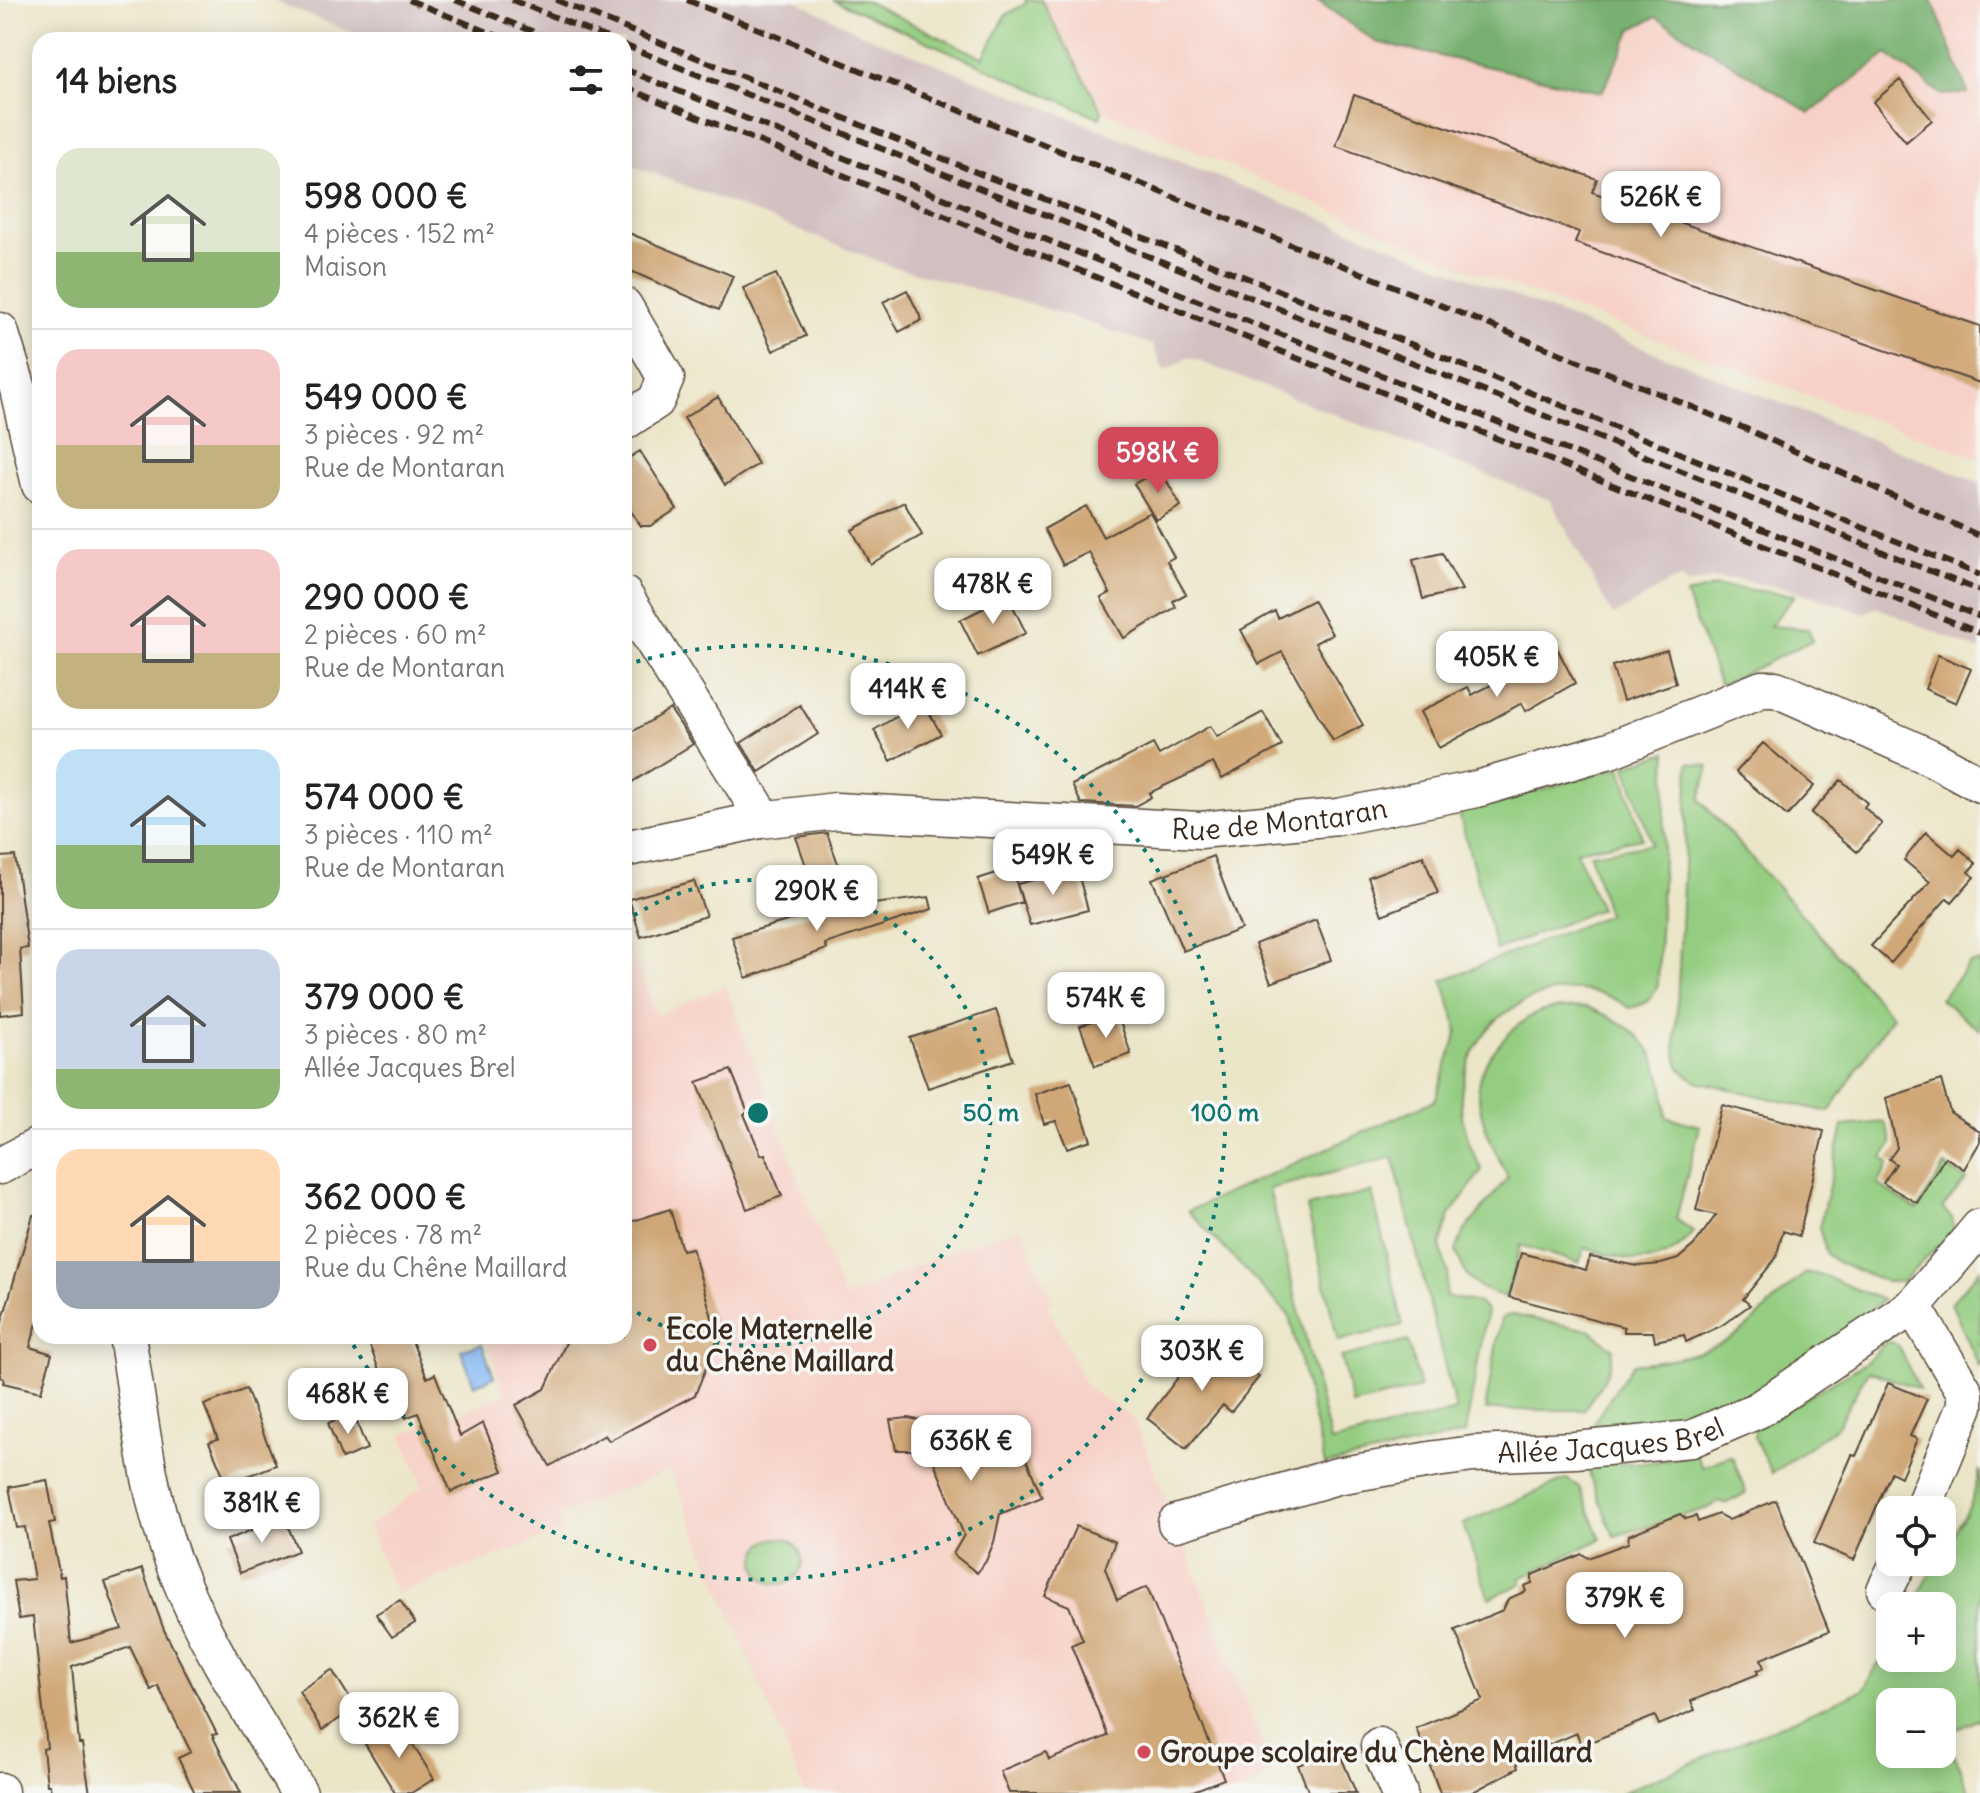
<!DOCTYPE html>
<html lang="fr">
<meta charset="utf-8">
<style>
:root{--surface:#fff;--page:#f2f2f2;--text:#222;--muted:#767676;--line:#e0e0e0;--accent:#d1495b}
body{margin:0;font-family:Delius,sans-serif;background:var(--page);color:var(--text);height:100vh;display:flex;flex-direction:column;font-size:30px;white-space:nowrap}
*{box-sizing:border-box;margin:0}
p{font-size:26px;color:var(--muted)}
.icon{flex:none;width:44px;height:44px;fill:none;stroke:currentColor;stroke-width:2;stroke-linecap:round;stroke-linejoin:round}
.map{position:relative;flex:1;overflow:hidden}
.panel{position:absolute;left:32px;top:32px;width:600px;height:1312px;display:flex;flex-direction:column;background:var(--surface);border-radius:24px;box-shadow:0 4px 20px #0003}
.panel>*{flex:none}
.controls{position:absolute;left:1876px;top:1496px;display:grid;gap:16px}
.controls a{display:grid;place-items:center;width:80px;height:80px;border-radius:16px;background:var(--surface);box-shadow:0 4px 20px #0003;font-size:40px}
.price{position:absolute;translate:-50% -68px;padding:0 18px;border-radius:16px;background:#fff;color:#222;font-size:26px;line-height:52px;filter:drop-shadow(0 2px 4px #0008)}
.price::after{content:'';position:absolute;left:50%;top:48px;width:24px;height:18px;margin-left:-12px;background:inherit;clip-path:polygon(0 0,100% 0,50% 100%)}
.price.active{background:var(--accent);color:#fff}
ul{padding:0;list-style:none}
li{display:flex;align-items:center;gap:24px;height:200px;padding:0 24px}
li+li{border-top:2px solid var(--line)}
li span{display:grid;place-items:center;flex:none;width:224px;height:160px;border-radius:24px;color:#555}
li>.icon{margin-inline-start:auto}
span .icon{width:96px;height:96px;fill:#fffc;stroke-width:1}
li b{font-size:34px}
h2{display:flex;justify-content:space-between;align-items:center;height:96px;padding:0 24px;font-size:34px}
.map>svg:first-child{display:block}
</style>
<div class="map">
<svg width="1980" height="1793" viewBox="0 0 1980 1793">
<rect width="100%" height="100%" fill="#f6f6f2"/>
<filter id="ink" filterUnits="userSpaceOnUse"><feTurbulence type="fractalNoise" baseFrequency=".0125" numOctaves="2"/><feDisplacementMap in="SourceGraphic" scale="16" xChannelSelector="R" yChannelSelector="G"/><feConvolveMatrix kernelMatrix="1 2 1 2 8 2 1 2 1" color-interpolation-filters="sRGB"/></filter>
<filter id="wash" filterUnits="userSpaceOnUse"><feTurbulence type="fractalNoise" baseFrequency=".006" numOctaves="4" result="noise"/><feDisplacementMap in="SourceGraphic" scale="32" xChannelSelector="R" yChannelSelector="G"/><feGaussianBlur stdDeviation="1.8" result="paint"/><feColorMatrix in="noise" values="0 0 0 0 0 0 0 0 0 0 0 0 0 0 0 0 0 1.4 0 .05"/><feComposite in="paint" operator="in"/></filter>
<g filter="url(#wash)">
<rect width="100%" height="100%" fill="#ece6c9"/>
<path fill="#f7d1c7" d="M1041 0H1980V459L1475 272 1102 111Z
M624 934 657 1016 725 985 844 1298 939 1256 1021 1227 1053 1302 1048 1306 1086 1386 1134 1420 1176 1523 1272 1771 1245 1793H805L670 1470 558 1516 563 1531 396 1594 368 1526 423 1486 401 1435 505 1394 485 1336H624Z"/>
<path fill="#d2bfc0" d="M271 0H795L862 34 1980 483V651L1876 607 1864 613 1794 590 1734 579H1710L1686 585 1684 579 1672 581 1613 616 1550 500 1189 357 1164 371 1153 345 1044 308 891 266 624 162V40H370Z"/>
<path fill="#94cd81" stroke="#687c50" stroke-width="2" fill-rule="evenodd" d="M833 0H864L983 58 1006 15 1026 3 1025 0H1041L1102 111 1100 118Z
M1717 586 1795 595 1770 626 1808 629 1813 640 1720 686 1686 595Z
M1667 752 1658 984C1652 1000 1646 1005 1629 1008 1585 973 1513 992 1482 1037 1472 1051 1465 1070 1462 1088 1457 1116 1469 1146 1482 1170L1450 1215 1440 1246 1448 1273 1445 1296 1479 1303 1487 1311 1465 1434 1325 1465 1289 1315 1188 1211 1435 1100 1458 1031 1443 980 1608 915 1590 854 1652 844 1626 766ZM1393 1157 1456 1411 1331 1442 1269 1189Z
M1689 763 1709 766 1700 800 1892 1016 1829 1112 1696 1081C1681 1072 1677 1067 1675 1049Z
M1621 767 1642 838 1576 851 1600 909 1496 950 1459 813Z
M1980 962V1030L1940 999 1970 963Z
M1587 1007C1645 1030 1664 1054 1666 1117L1700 1126 1676 1219 1694 1232C1660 1273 1629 1261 1585 1248L1579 1263 1521 1245 1508 1293 1504 1297C1472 1286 1468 1283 1456 1251L1463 1233 1508 1177C1494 1149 1476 1116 1479 1083 1482 1057 1519 1018 1543 1011 1557 1007 1572 1008 1587 1007Z
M1885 1122 1892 1144 1883 1157 1889 1164 1878 1184 1917 1210 1945 1166 1966 1180 1942 1208 1952 1218 1954 1230 1902 1282H1887L1838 1263 1827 1255 1819 1228 1843 1126Z
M1372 1192 1403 1325 1338 1341 1307 1207Z
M1980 1269V1368L1951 1303Z
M1806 1273 1819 1274 1883 1300 1757 1397 1733 1399 1719 1408 1662 1422 1601 1428 1594 1422 1633 1364C1676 1360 1722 1352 1755 1320 1772 1304 1787 1287 1806 1273Z
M1513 1315 1589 1330 1613 1348C1612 1373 1597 1391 1583 1410H1485L1501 1319 1506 1316Z
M1408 1341 1420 1388 1352 1405 1341 1357Z
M1891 1342 1898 1345 1919 1389 1868 1371 1837 1426 1772 1474 1754 1437V1429L1866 1362 1885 1343Z
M1696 1454 1702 1467 1729 1456 1733 1458 1746 1493 1725 1504 1719 1502 1708 1508 1614 1536 1590 1477 1589 1465 1654 1462Z
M1980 1470V1719L1947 1734 1969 1793H1621L1863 1690 1890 1644V1658H1942V1606H1912L1937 1562H1942V1554L1971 1504ZM1890 1702H1942V1754H1890Z
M1567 1479 1579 1487 1601 1539 1520 1578 1522 1584 1489 1598 1463 1524Z
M756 1561a23 23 0 1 1 46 0a23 23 0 1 1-46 0Z"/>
<path fill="#77b06f" stroke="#596d46" stroke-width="2" d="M1317 0H1932L1968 93 1942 95 1887 54 1810 113 1656 17 1632 29 1602 92 1376 42Z"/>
<path fill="#88bbf5" stroke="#62728a" stroke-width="2" d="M482 1344 494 1377 474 1385 461 1350Z"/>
<g id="blocks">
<path fill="#d0a777" d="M1900 80 1932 120 1906 142 1873 102Z
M1354 95 1597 179 1592 192 1980 326V383L1575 243 1579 232 1336 146Z
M624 231 733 276 719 310 624 268Z
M776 274 806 336 773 351 743 288Z
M907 290 922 320 899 332 883 302Z
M718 397 758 464 725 485 684 418Z
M640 451 677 509 650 526H641L624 501V461Z
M1160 469 1181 506 1156 520 1134 484Z
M904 502 922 535 870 564 852 530Z
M1086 506 1103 537 1150 512 1174 557 1167 561 1186 594 1173 601 1176 607 1124 638 1101 598 1110 593 1089 552 1063 565 1044 529Z
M1442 553 1462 590 1423 599 1413 560Z
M1008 596 1026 633 978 656 960 620Z
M1313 600 1332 634 1315 643 1363 725 1333 741 1282 652 1259 664 1241 630 1275 611 1278 618Z
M1558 650 1575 683 1526 711 1522 703 1439 748 1420 712 1468 687 1472 695Z
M1667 650 1676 683 1623 701 1612 666Z
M1938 655 1971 669 1956 703 1925 689Z
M923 701 941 734 891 761 874 730Z
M800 705 818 734 759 772 741 743Z
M670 709 693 744 624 787V737Z
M1263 712 1282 746 1222 779 1213 763 1149 793 1151 797 1135 806 1081 803 1072 785 1153 744 1159 755 1210 726 1217 737Z
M1763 743 1814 786 1787 816 1736 772Z
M1841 780 1867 803 1864 807 1882 824 1857 852 1811 813Z
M1926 832 1954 856 1960 849 1976 863 1968 872 1974 877 1952 902 1947 898 1891 963 1871 946 1930 882 1904 860Z
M827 833 841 872 811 880 796 837Z
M15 856 28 948 20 949 24 1012 0 1015V857Z
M1213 856 1241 929 1183 951 1152 879Z
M1423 856 1438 893 1382 915 1368 877Z
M1012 868 1022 902 989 913 978 879Z
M1077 869 1088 910 1030 925 1017 884Z
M694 881 706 916 641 937 629 899Z
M929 897 932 909 825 944 827 949 746 978 732 937 825 910Z
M1316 920 1331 960 1271 983 1255 944Z
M996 1010 1013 1060 928 1088 910 1038Z
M1117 1013 1131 1054 1095 1066 1080 1026Z
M731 1070 748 1112 744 1114 761 1155 765 1154 782 1196 747 1209 697 1082Z
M1941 1080 1950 1112 1980 1132V1142L1964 1169 1945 1157 1917 1203 1883 1183 1896 1164 1889 1159 1897 1148 1886 1098Z
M1071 1082 1091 1140 1067 1148 1056 1121 1044 1124 1035 1094Z
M1722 1105 1824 1131 1799 1236 1783 1231 1776 1258 1743 1299 1750 1305 1721 1326 1686 1342 1684 1335 1655 1341 1653 1332H1624V1327L1509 1297 1521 1253 1586 1270 1590 1257 1638 1266 1661 1264 1678 1259 1694 1245 1716 1215 1696 1210Z
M670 1209 682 1250 692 1248 718 1338 695 1395 609 1441 605 1435 550 1466 516 1405 545 1389 569 1336H624V1224Z
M33 1215 40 1216V1313L30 1347 52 1354 41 1392 3 1383 4 1379 0 1377V1329Z
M366 1336H410L427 1378 435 1374 460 1436 483 1423 503 1471 451 1492 418 1413 406 1418 396 1391 388 1393Z
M1209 1337 1259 1377 1231 1412 1223 1405 1186 1449 1147 1418Z
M1888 1383 1927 1399 1910 1436 1917 1439 1901 1477 1891 1472 1854 1560 1814 1543 1852 1455 1856 1456Z
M246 1389 276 1465 227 1484 209 1442 218 1439 204 1405Z
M353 1413 367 1449 342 1459 328 1423Z
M908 1418 939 1424 956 1434 985 1461 1021 1447 1042 1497 1000 1514 994 1542 986 1561 977 1573 953 1554 964 1535 929 1450H896L890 1420Z
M47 1480 55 1522 49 1523 60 1577 64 1576 71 1643 122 1629 105 1582 142 1569 164 1630 217 1734 212 1735 241 1793H195L178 1758 191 1752 158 1686 151 1690 130 1647 72 1667 79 1744H82L90 1793H51L50 1785H47L43 1749 47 1748 33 1617 19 1619 13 1581 34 1579 25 1527 17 1528 9 1487Z
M1776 1500 1829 1631 1761 1659 1764 1668 1757 1671 1758 1674 1691 1701 1695 1710 1659 1725 1655 1716 1588 1743 1587 1741 1580 1743 1577 1733 1515 1759 1518 1768 1471 1793H1440L1416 1728 1483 1700 1455 1630 1503 1610 1508 1599 1526 1591 1524 1586 1532 1583V1575L1582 1554 1588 1558 1628 1543 1629 1535 1680 1514 1686 1519 1696 1516 1698 1522 1718 1514 1729 1520Z
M284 1517 298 1551 240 1573 227 1540Z
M1076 1526 1115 1542 1105 1568 1117 1600 1147 1587 1224 1779 1188 1793H1009L1000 1771 1046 1752 1049 1760 1108 1736 1071 1645 1083 1640 1069 1606 1045 1596Z
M400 1600 415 1623 392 1637 376 1614Z
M332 1670 356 1708 322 1730 299 1691Z
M398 1721 434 1779 411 1793H395L364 1742Z
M1338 1749 1356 1793H1309L1298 1765Z"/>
</g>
</g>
<g filter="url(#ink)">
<use href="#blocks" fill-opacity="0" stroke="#564638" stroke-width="2"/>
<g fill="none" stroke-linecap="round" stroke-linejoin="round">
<g stroke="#564638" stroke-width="39">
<g id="minor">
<path d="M624 306 666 378 656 401 624 422"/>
<path d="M0 331 18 389 40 485"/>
<path d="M624 595 758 809 760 820"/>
<path id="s1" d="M624 849 760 820 836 811 1200 830 1338 817 1477 789 1610 750 1762 689H1776L1932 758 1980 784"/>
<path d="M0 1166 40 1145"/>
<path d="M1913 1306 1965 1392V1406L1922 1510"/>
<path d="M127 1336C140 1413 147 1496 176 1569 207 1648 256 1720 299 1793"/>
<path id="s2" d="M1176 1523 1337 1476 1436 1459 1473 1454 1575 1450 1691 1439 1758 1410 1913 1306 1980 1227"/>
<path d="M1885 1590 1899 1562"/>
<path d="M1379 1746 1399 1793"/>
<path d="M0 1791V1793"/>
</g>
</g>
<use href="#minor" stroke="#fff" stroke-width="36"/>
<path stroke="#3b2a1e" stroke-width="6" stroke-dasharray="12 6" stroke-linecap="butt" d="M409 0 508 40
M455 0 554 40
M512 0 612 40
M556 0 983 175 1255 281 1980 575
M687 0 1744 428 1980 536
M624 45 1980 591
M624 69 1980 617
M624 87 1980 633"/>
</g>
</g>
<g fill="none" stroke="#0f766e" stroke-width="4" stroke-dasharray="4 8">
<path d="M624 922A233 233 0 1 1 624 1304"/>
<path d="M625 665A467 467 0 1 1 350 1339"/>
</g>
<g fill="#d1495b" stroke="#f6f6f2" stroke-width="3">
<circle cx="650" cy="1345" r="8"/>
<circle cx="1144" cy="1752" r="8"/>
</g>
<g text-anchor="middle" stroke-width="7" stroke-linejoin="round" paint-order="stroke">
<g font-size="28" fill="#3b2a1e" stroke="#f6f6f2">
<text dy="10" stroke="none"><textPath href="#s1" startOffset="660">Rue de Montaran</textPath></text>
<text dy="10" stroke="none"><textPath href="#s2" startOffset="444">Allée Jacques Brel</textPath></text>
</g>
<g font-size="28" font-weight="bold" fill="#3b2a1e" stroke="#f6f6f2" text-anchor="start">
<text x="666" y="1339">Ecole Maternelle<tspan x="666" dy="32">du Chêne Maillard</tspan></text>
<text x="1160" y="1762">Groupe scolaire du Chène Maillard</text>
</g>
</g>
<circle cx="758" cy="1113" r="12" fill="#0f766e" stroke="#f6f6f2" stroke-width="4"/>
<g font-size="24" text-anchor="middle" font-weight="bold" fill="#0f766e" stroke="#f6f6f2" stroke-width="7" stroke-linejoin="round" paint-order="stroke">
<text x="991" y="1121">50 m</text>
<text x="1225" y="1121">100 m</text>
</g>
</svg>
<div class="controls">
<a><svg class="icon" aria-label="locate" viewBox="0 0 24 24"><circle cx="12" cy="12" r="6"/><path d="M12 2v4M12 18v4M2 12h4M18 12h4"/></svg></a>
<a>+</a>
<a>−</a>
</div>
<b class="price" style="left:1661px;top:239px">526K €</b>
<b class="price active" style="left:1158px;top:495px">598K €</b>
<b class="price" style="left:993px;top:626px">478K €</b>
<b class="price" style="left:1497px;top:699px">405K €</b>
<b class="price" style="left:908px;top:731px">414K €</b>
<b class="price" style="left:1053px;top:897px">549K €</b>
<b class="price" style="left:817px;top:933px">290K €</b>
<b class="price" style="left:1106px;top:1040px">574K €</b>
<b class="price" style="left:1202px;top:1393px">303K €</b>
<b class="price" style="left:348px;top:1436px">468K €</b>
<b class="price" style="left:971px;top:1483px">636K €</b>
<b class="price" style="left:262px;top:1545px">381K €</b>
<b class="price" style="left:1625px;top:1640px">379K €</b>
<b class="price" style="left:399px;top:1760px">362K €</b>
<section class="panel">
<h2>14 biens<svg class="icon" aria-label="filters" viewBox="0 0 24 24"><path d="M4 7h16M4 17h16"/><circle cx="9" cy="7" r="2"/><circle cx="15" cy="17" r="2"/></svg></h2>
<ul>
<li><span style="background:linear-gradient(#dfe7d0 65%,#8fb573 0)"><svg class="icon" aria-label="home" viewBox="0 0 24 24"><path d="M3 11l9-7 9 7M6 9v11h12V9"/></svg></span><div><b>598 000 €</b><p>4 pièces · 152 m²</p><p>Maison</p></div></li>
<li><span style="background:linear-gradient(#f6c9c9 60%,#c2b280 0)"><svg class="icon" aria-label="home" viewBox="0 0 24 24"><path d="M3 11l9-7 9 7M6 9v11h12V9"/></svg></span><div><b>549 000 €</b><p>3 pièces · 92 m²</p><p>Rue de Montaran</p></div></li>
<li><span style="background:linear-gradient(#f6c9c9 65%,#c2b280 0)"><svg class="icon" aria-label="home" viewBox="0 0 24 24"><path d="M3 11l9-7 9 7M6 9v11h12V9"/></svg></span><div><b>290 000 €</b><p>2 pièces · 60 m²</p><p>Rue de Montaran</p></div></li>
<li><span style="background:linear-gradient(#bfe0f5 60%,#8fb573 0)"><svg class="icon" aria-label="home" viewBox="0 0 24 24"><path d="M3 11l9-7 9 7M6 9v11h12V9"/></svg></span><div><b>574 000 €</b><p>3 pièces · 110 m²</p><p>Rue de Montaran</p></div></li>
<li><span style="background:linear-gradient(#c9d6e8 75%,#8fb573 0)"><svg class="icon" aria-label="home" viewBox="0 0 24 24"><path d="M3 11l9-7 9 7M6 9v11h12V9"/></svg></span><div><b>379 000 €</b><p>3 pièces · 80 m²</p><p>Allée Jacques Brel</p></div></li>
<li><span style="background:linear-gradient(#ffd9b3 70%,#9aa5b1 0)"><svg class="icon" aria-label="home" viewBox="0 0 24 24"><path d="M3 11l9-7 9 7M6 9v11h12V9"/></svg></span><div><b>362 000 €</b><p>2 pièces · 78 m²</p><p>Rue du Chêne Maillard</p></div></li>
</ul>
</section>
</div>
